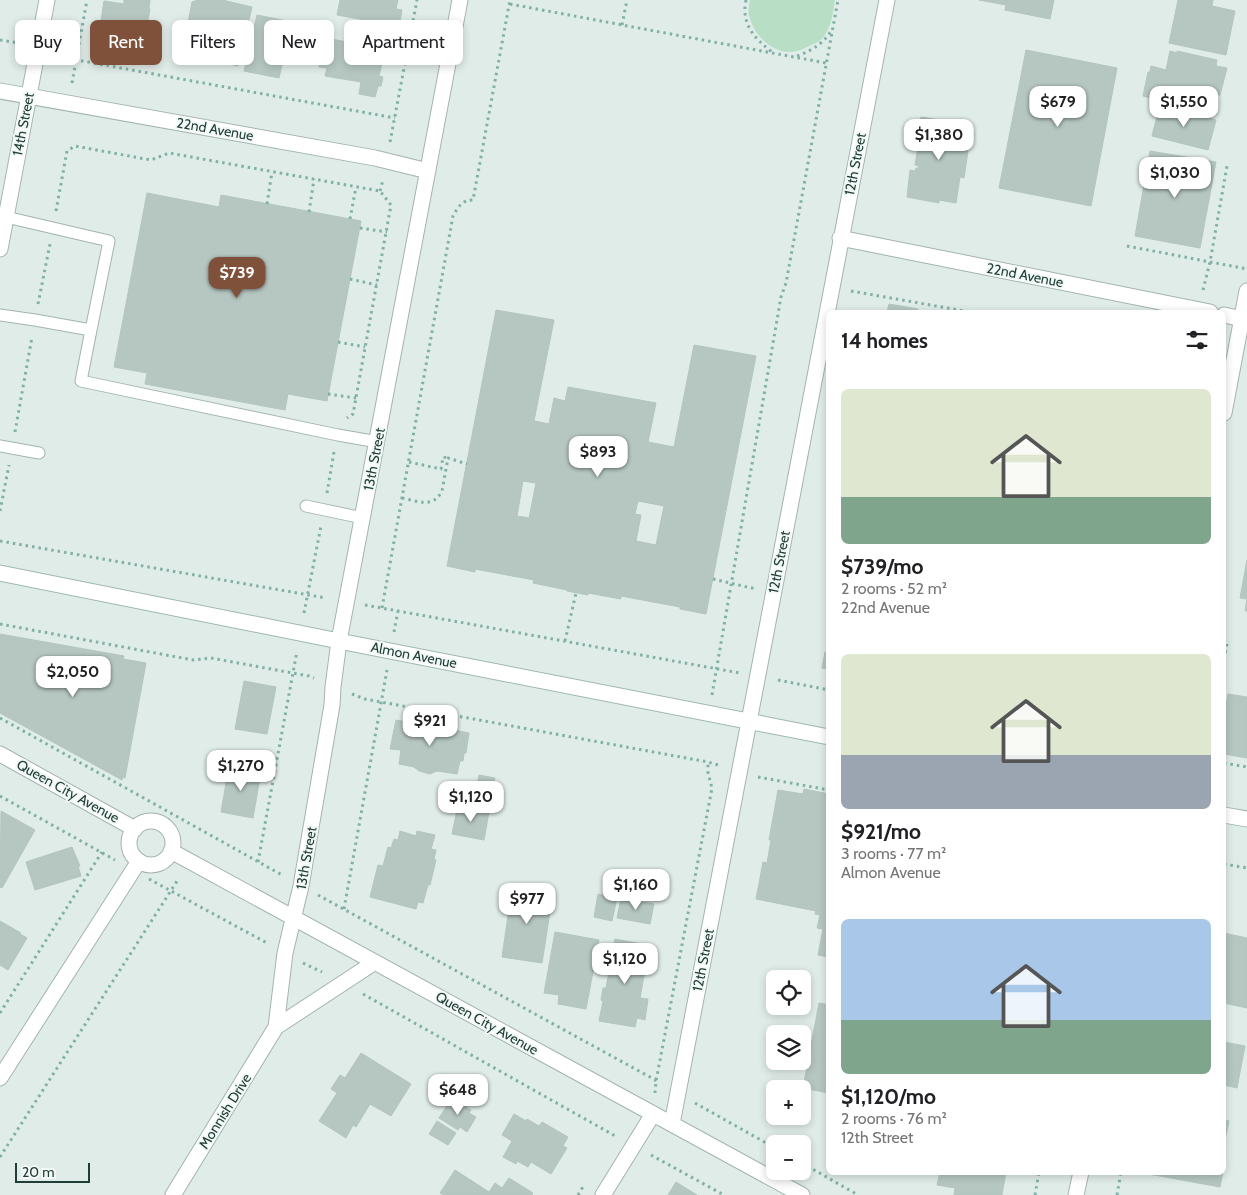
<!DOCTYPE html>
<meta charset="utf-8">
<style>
:root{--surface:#fff;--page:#f2f2f2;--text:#202124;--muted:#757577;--accent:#80513a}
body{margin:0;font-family:Cabin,sans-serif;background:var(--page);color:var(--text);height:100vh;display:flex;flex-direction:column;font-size:19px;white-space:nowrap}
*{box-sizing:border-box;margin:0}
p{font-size:16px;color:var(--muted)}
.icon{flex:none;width:28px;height:28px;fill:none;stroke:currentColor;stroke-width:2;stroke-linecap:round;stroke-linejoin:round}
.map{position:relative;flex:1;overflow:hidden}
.sheet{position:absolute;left:826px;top:310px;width:400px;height:865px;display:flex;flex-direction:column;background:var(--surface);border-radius:8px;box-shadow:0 2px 8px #0003}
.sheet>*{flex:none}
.top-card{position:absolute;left:15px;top:20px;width:475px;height:45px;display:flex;gap:10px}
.controls{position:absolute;left:766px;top:970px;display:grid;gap:10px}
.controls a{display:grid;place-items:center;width:45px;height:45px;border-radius:8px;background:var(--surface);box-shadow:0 2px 8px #0003;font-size:25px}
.scale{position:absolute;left:15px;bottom:12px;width:75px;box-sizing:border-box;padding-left:5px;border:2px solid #203d38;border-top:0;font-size:14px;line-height:18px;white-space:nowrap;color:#203d38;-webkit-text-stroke:4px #f1f8f5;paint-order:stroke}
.price{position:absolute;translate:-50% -42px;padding:0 11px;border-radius:10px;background:#fff;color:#222;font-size:16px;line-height:32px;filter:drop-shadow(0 1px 2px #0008)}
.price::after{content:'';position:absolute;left:50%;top:30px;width:15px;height:11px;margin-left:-8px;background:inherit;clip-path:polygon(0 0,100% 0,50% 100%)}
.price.on{background:var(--accent);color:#fff}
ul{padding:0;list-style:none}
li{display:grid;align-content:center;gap:10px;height:265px;padding:0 15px}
li span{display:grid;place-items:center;height:155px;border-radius:8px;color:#555}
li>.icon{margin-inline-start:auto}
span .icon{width:90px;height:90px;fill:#fffc;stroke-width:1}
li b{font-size:21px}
h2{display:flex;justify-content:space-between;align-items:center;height:60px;padding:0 15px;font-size:21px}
.chip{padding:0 18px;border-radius:8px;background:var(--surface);box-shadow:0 2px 8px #0003;font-size:18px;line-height:45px}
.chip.on{background:var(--accent);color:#fff}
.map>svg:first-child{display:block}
</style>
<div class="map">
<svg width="1247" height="1195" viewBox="0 0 1247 1195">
<rect width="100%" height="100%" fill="#e0ece8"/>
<path fill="#b8dec6" d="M750 0H835C833 11 832 24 826 33 823 39 817 43 811 45 804 49 797 52 789 52 770 51 753 34 749 15 748 11 749 5 750 0Z"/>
<path fill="#b6c7c1" stroke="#b3c5bf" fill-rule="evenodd" d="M124 0H150L149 8 150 9 146 31 160 33 156 56 97 47 104 1 124 4Z
M198 0H222L252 7 238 66 174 52 181 21 188 23 192 2Z
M340 0H398L396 9 402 10 399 26 337 15Z
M979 0H1054L1050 19 1005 10 1006 5Z
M1178 0H1213L1212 6 1235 11 1226 55 1169 43Z
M257 15 292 22 279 78 244 71Z
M331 39 385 49 379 76 383 77 381 86H378L375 97 359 94 361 82 325 76 327 68 319 67 321 55 328 57Z
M1026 50 1117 68 1091 206 999 188Z
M1170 51 1177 53V51L1217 60 1216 66 1227 68 1220 95 1213 94 1209 111 1143 96 1148 72H1150L1151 66 1166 70Z
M1160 105 1216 120 1208 150 1152 136Z
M921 117 970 125 965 150 968 151 964 178 960 177 956 203 939 200V203L907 197 910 170 915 171 916 168H919V166L915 165 918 147 923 148V146L920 145 922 137 918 136Z
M1150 151 1216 162 1200 248 1135 236Z
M147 193 219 207 221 195 361 221 327 401 288 394 285 410 145 384 147 373 114 367Z
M889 304 918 309 917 312H887Z
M496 310 554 320 534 421 549 424 554 398 565 401 568 387 656 403 648 442 674 447 694 345 756 356 706 614 680 609V607L621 596V599L588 593V595L567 591V590L533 583 534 580 475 569V572L447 566ZM523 481 536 483 529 518 517 516ZM638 501 664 506 656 545 636 541 641 515 635 514Z
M1247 560V611H1245L1247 599 1240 598Z
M0 634 124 656 123 659 146 663 125 778 123 777 122 780 0 713Z
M825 652H829V675L827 674 828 669 822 668Z
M244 681 276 687 267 734 235 729Z
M1228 694 1247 697V758L1224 754V716Z
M396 720 422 725 423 722 444 726V728L469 733 466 753H464L463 761H460L457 774 437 771 430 774 419 771 414 767 399 764 401 750 390 749Z
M229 766 261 772 253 818 221 812Z
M479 775 495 778 490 801 475 799Z
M804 789 829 794V957L818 955 823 929 817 928 820 915 815 914 816 911 756 899 763 862 767 863 771 840H769L778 790 803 794Z
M458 805 489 812 484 840 452 834Z
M1 811 35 830 2 888 0 887Z
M400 831 416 836 417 831 435 835 431 849 436 850 434 859 436 860 430 885H428L423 903 418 902 416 909 370 897 378 865 383 866 388 847 391 848 394 839 398 840Z
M72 847 80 866H78L81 876 35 890 26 862Z
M512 888 553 893 542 963 502 957Z
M598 894 617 898 612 921 594 917Z
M621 898 654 904 650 924 617 918Z
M0 921 21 933 20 934 27 938 8 970 0 965Z
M555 932 599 940 586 1009 558 1004 559 995 544 993Z
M1224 933 1247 938V1008L1224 1003Z
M615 939 647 945 645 959H647L640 998 648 999 645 1020 637 1018 635 1027 599 1021 603 1001 601 1000 603 988H606Z
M819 1003 829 1005V1093L803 1088Z
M1224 1042 1245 1046 1237 1088 1224 1085Z
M361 1053 411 1084 391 1116 370 1104 356 1127 353 1125 346 1138 319 1121 337 1093 331 1089 340 1075 345 1078Z
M452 1098 471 1110 469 1113 476 1117 467 1132 460 1127 458 1130 439 1118Z
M514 1114 526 1121 527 1119 539 1126 542 1122 568 1137 563 1146 567 1148 551 1174 531 1162 528 1167 517 1161 516 1164 503 1157 512 1141 502 1135Z
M1224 1120 1229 1121 1225 1140 1224 1139Z
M437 1121 456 1133 448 1145 429 1134Z
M455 1170 489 1192 495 1183 502 1188 509 1178 533 1193 532 1195H443L440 1193Z
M940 1172H1006L1002 1195H954L955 1188 937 1185Z
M1150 1172H1223L1220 1187 1149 1174Z
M676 1182 697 1195H668Z"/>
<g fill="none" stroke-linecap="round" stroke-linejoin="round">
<g stroke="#a3b4b0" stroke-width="13">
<path id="service" d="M0 315 35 320 91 330 109 241 6 217
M91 330 81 381 338 435 378 442
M0 446 39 453
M306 506 363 518"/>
</g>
<g stroke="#a3b4b0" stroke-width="17">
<path id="minor" d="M0 91 375 158 428 171
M840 238 1210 312
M0 249 47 0
M1224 315 1247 320
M1224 413 1247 291
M0 754 135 829
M129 843a22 22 0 1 1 44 0a22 22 0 1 1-44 0Z
M171 851 802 1195
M276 1027 285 953 301 886 332 705 333 687 339 641 460 0
M0 1078 139 861
M672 1124 887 0
M173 1195 276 1027 375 962
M603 1195 653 1114
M1076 1195 1081 1172"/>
</g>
<g stroke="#9eb8b1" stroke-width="17">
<path id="secondary" d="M0 573 339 641 829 737
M1224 815 1247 819"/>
</g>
<path stroke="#80b0a6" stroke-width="3" stroke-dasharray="2.5 4" stroke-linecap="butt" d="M746 0C741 24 754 38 772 52
M510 4 826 63
M622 25 627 0
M0 40 19 43
M56 54 66 58 395 118
M797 56C811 51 823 44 831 31
M72 83 87 0
M390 142 417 0
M380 191 383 180
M267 204 272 172
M56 211 67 151 75 146 151 160 169 153 380 191 391 205 353 414 347 418
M309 212 314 179
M350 219 356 187
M360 228 387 232
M1127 246 1247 269
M350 279 377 285
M1203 290 1210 262 1227 166
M851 291 970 312
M38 304 50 244
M338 342 365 347
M328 394 356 398
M15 432 32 337
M409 462 441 469 443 457 448 458
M327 493 334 452
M402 498C417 501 433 509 442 491L448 458 467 464
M0 511 9 465
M0 541 326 598
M713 579 756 589
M365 605 740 673
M382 608 453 216C458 207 462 200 473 200L510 0
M304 613 321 526
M0 624 193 660 211 658 309 676 314 678
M394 632 398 611
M565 641 576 593
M1224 659 1227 644
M778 680 829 690
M352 694 365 699 381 702 708 762 721 766
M712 695 781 297 786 283 838 0
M0 718 282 875
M1224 763 1247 767
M758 777 829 790
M0 796 115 860
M258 862 297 651
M1224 864 1247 868
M149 879 267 943
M318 895 659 1082
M344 909 387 670
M303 963 322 972
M363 994 617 1137
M0 1013 102 852
M655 1093 656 1081 712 788 708 773V762
M695 1103 775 1148
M651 1155 724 1195
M0 1157 179 878
M802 1163 858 1195
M578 1195 584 1185
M1035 1195 1039 1172
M1117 1195 1121 1172"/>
<use href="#service" stroke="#fff" stroke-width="11"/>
<use href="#minor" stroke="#fff" stroke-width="15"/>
<use href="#secondary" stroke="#fff" stroke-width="15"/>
</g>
<g text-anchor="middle" stroke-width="4" stroke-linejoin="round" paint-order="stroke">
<g font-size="14" fill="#203d38" stroke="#f1f8f5">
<text transform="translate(23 124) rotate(-79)" y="5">14th Street</text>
<text transform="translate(215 129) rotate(10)" y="5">22nd Avenue</text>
<text transform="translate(855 164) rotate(-79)" y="5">12th Street</text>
<text transform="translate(1025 275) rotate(11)" y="5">22nd Avenue</text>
<text transform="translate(374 459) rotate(-79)" y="5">13th Street</text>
<text transform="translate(779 562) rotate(-79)" y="5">12th Street</text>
<text transform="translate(414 655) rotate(11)" y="5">Almon Avenue</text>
<text transform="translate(68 791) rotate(29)" y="5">Queen City Avenue</text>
<text transform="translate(306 858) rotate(-80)" y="5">13th Street</text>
<text transform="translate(703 960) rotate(-79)" y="5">12th Street</text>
<text transform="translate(487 1023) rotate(29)" y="5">Queen City Avenue</text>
<text transform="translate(225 1111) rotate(-58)" y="5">Monnish Drive</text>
</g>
</g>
</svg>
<div class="controls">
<a><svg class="icon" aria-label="locate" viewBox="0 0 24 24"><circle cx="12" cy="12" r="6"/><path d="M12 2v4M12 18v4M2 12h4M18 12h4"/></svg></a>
<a><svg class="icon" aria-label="layers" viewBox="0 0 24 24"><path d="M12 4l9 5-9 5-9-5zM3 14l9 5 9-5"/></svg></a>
<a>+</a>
<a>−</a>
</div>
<div class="scale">20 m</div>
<b class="price" style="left:1058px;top:128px">$679</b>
<b class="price" style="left:1184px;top:128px">$1,550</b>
<b class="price" style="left:939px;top:161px">$1,380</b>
<b class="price" style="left:1175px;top:199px">$1,030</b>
<b class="price on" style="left:237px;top:299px">$739</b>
<b class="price" style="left:598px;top:478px">$893</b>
<b class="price" style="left:73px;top:698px">$2,050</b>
<b class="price" style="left:430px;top:747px">$921</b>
<b class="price" style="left:241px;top:792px">$1,270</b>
<b class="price" style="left:471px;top:823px">$1,120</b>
<b class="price" style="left:636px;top:911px">$1,160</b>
<b class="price" style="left:527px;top:925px">$977</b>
<b class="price" style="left:625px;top:985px">$1,120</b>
<b class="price" style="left:458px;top:1116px">$648</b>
<div class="top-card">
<a class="chip">Buy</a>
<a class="chip on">Rent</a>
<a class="chip">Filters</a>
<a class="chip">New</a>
<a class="chip">Apartment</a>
</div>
<section class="sheet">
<h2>14 homes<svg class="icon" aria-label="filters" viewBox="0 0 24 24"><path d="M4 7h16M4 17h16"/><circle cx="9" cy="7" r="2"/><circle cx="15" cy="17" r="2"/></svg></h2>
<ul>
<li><span style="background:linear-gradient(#dfe7d0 70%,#7fa58c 0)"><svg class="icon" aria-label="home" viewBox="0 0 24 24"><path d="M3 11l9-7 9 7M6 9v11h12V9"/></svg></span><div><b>$739/mo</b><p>2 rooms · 52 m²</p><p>22nd Avenue</p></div></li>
<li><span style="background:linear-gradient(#dfe7d0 65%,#9aa5b1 0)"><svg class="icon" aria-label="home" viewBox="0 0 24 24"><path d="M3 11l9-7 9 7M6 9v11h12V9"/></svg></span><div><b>$921/mo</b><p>3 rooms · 77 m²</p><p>Almon Avenue</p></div></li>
<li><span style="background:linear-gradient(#a9c7e8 65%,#7fa58c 0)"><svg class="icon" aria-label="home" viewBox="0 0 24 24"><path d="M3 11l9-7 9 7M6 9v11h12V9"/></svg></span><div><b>$1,120/mo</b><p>2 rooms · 76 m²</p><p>12th Street</p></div></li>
</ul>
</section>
</div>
